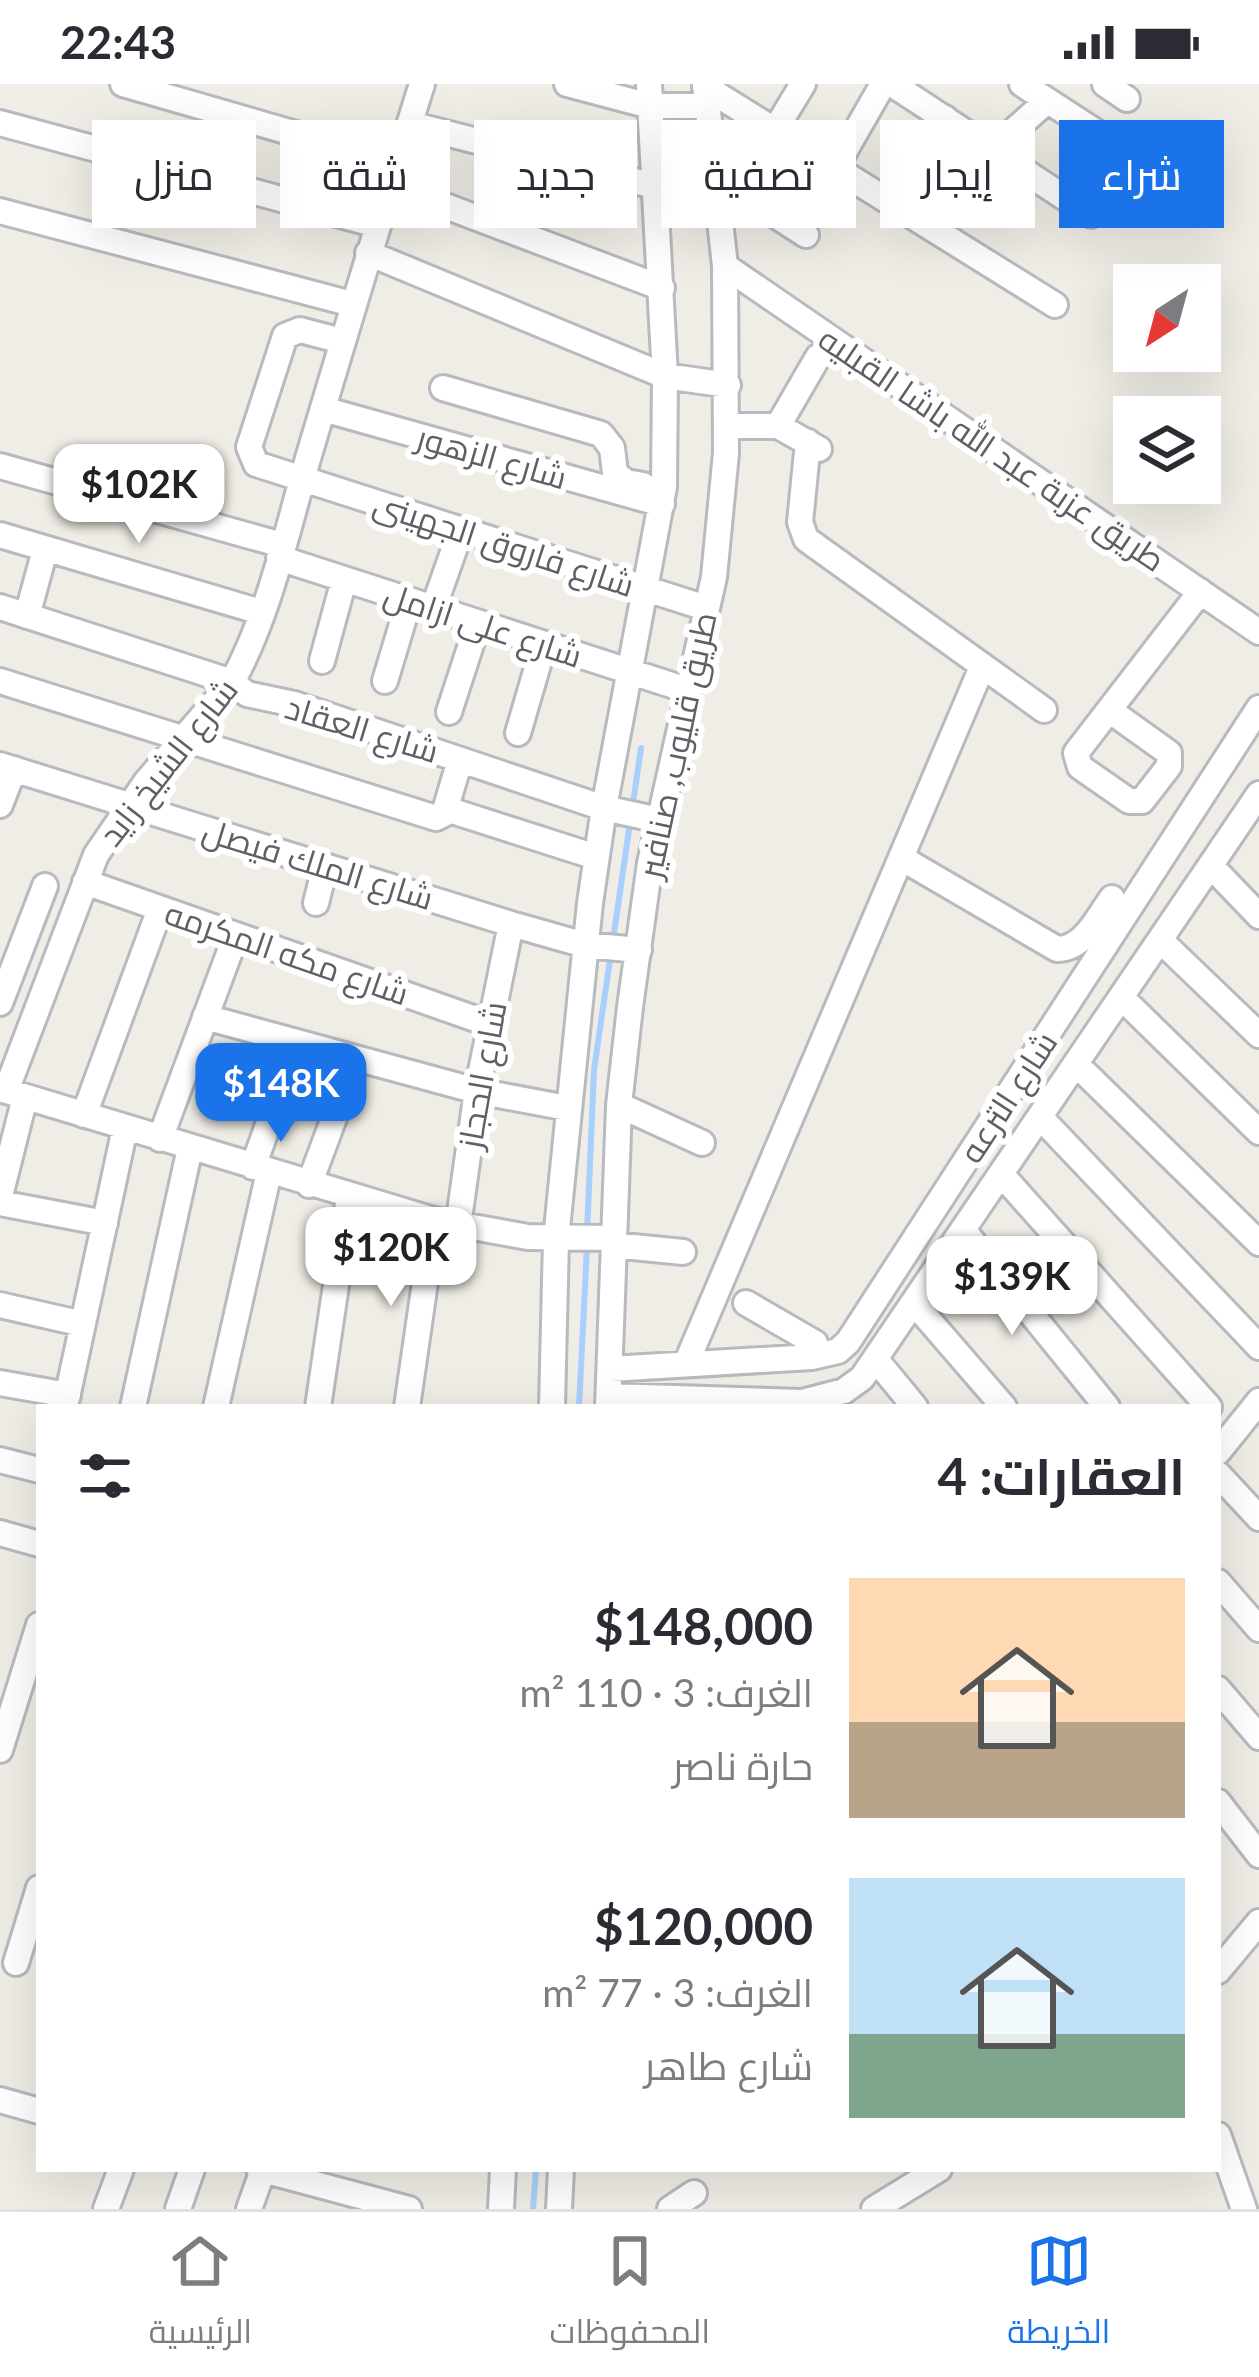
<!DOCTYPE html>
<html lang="ar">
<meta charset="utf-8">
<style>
:root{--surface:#fff;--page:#f7f7f7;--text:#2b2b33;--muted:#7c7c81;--line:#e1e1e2;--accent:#1a73e8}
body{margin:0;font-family:Lato,Cairo,sans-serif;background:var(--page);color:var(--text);direction:rtl;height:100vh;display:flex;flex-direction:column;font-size:45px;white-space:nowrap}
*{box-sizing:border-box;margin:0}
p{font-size:39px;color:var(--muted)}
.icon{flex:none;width:66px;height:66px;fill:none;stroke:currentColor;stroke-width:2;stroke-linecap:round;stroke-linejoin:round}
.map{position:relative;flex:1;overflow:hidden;direction:ltr}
.sheet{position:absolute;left:36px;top:1320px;width:1185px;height:768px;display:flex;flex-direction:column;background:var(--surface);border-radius:0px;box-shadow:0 12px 48px #0002;direction:rtl}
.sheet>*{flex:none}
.hud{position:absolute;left:36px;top:36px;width:1188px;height:108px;direction:rtl;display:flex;gap:24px}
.needle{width:78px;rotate:216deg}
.tools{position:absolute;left:1113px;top:180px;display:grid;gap:24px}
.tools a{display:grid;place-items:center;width:108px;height:108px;border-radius:0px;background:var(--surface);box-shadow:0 12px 48px #0002;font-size:60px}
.price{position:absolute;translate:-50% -102px;padding:0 27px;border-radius:24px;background:#fff;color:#222;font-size:39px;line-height:78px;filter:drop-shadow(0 3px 6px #0008)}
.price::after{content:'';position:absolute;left:50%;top:72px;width:36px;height:27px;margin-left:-18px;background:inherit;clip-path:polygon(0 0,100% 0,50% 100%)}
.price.current{background:var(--accent);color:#fff}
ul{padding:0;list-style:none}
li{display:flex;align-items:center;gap:36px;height:300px;padding:0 36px}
li span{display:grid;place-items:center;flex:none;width:336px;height:240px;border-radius:0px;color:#555}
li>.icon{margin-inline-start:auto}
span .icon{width:144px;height:144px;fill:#fffc;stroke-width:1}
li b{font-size:51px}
h2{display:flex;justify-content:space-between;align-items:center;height:144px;padding:0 36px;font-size:51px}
.chip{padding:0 42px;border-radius:0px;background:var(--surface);box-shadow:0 12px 48px #0002;font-size:42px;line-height:108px}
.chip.current{background:var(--accent);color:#fff}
.status{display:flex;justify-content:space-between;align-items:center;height:84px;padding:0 60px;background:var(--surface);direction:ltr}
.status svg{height:33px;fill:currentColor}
.menu{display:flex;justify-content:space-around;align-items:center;height:168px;border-top:3px solid var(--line);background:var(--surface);font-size:33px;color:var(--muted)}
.menu a{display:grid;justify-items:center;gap:6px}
.menu .current{color:var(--accent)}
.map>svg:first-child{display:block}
</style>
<div class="status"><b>22:43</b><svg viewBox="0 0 49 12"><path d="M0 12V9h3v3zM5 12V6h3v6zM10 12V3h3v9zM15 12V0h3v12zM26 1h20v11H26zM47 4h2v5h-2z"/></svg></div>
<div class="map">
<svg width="1259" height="2125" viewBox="0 0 1259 2125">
<rect width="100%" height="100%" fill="#efede5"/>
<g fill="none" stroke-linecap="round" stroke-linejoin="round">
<path stroke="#a8d0fc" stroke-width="6" d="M632 726 641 664
M613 856 630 739
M587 1149 594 986 611 869
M579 1323 587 1162
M533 2125 536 2085"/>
<g stroke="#b7babe" stroke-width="30">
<path id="minor" d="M123 0 397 79
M567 0 650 22H707
M892 0 1091 131
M1022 0 1113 59
M1105 0 1127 15
M705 3 1055 221
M0 39 377 141
M410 40 717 118
M775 46 803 0
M835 84 883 0
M714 92 806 151
M390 101 662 204
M890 118 945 34
M0 127 352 220
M924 139 968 87 1047 17
M368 169 665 292 728 301
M725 182 1259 548
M342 257 300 246 285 252 249 363 256 380 706 524
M443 304 601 350 612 364 615 389 626 398 643 401
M323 325 662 420
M727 342H778L819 365
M778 342 818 273
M808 358 800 438 806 455 1044 626
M0 382 282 461
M0 451 261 528
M279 474 687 606
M0 523 232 598 247 610 294 620 604 724 659 736
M433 525 461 446
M27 532 45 466
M322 577 344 496
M0 597 436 734 444 730 460 676
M385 597 409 517
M1109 626 1169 669V682L1142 717H1129L1080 683 1076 669 1079 665 1194 516 1200 507
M449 628 478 539
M518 649 544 560
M0 681 511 840 585 861 639 866
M0 721 14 685
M446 725 596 773
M903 775 1057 865C1084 865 1097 834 1112 814
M1211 782 1259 832
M85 798 490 940
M316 819 325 783
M1160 856 1259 951
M1122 914 1259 1048
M0 919 45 802
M205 933 477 1007 567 1024
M1077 981 1259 1159
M0 1005 434 1136 528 1153 613 1154
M6 1007 96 771 146 698 232 598C270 529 287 446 309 371 346 247 383 123 422 0
M619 1021 702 1059
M84 1031 160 825
M1041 1034 1259 1263
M160 1055 236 851
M253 1083 297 960
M1002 1091 1209 1323
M309 1101 356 975
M0 1112 25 1013
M0 1119 105 1139
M458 1142 477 1007 511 840
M964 1147 1107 1323
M613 1161 683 1168
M746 1219 815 1259
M915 1220 1004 1323
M0 1221 83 1240
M877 1277 915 1323
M686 1280 982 583
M610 1285 812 1273 838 1267 848 1258 1259 624
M0 1299 68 1311
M609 1312 802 1318 844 1307 862 1294 1259 710
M65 1323 125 1044
M133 1323 190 1064
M216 1323 269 1088
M318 1323 349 1113
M407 1323 434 1136
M552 1323 556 1155 590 819 604 724 664 403 665 292 649 0
M608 1323 619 1021 630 923 650 779 714 493 726 369 725 182 705 0
M1218 1368 1259 1317
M0 1376 39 1386
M1218 1390 1259 1434
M0 1449 39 1460
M1218 1498 1259 1545
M1218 1605 1259 1653
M0 1666 39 1541
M1218 1718 1259 1771
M16 1879 39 1804
M1218 1887 1259 1838
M0 2016 39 2027
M1218 2051 1244 2125
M259 2085 409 2125
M106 2125 121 2085
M178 2125 192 2085
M249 2125 263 2086
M501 2125 503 2085
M559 2125 561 2085
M670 2125 694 2109
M874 2125 939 2085"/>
</g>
<use href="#minor" stroke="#fff" stroke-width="24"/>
</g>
<g text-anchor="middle" stroke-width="12" stroke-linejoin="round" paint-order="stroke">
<g font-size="33" fill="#5d6065" stroke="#fff">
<text transform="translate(992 365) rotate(34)" y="12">طريق عزبة عبد الله باشا القبليه</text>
<text transform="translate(492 373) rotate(16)" y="12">شارع الزهور</text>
<text transform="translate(504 460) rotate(18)" y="12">شارع فاروق الجهينى</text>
<text transform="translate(483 541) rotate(18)" y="12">شارع على ازامل</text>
<text transform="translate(362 645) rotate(17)" y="12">شارع العقاد</text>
<text transform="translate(677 661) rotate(-78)" y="12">طريق قليوب, صنافير</text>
<text transform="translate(168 678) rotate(-52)" y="12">شارع الشيخ زايد</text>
<text transform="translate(318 780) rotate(17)" y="12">شارع الملك فيصل</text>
<text transform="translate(287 869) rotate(19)" y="12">شارع مكه المكرمه</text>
<text transform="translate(482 991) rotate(-80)" y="12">شارع الحجاز</text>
<text transform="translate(1008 1013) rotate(-57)" y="12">شارع الترعه</text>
</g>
</g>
</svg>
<div class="tools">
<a><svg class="needle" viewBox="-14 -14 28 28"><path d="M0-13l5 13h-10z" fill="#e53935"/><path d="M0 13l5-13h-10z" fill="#7c7c81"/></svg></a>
<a><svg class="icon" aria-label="layers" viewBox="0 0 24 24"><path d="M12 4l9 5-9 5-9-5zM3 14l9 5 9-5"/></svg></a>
</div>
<b class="price" style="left:139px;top:462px">$102K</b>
<b class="price current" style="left:281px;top:1061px">$148K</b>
<b class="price" style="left:391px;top:1225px">$120K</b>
<b class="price" style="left:1012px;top:1254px">$139K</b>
<div class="hud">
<a class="chip current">شراء</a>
<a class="chip">إيجار</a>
<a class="chip">تصفية</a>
<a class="chip">جديد</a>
<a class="chip">شقة</a>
<a class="chip">منزل</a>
</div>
<section class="sheet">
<h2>العقارات: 4<svg class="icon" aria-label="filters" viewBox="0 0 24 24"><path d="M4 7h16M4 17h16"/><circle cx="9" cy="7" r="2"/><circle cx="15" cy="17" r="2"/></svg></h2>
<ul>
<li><span style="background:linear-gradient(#ffd9b3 60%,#b9a48a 0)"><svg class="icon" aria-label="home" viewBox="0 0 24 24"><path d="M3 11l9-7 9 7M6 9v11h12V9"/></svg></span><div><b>$148,000</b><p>الغرف: 3 · 110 m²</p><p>حارة ناصر</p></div></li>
<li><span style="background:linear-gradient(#bfe0f5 65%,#7fa58c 0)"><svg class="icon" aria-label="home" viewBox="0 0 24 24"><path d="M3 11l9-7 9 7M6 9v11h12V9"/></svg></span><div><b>$120,000</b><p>الغرف: 3 · 77 m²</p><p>شارع طاهر</p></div></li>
</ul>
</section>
</div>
<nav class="menu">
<a class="current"><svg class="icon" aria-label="map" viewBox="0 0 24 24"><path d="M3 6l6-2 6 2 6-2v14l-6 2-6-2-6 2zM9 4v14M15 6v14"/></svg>الخريطة</a>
<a><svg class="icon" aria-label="saved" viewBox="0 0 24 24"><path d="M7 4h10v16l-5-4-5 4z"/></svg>المحفوظات</a>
<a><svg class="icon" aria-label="home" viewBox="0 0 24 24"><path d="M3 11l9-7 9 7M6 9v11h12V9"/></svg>الرئيسية</a>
</nav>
